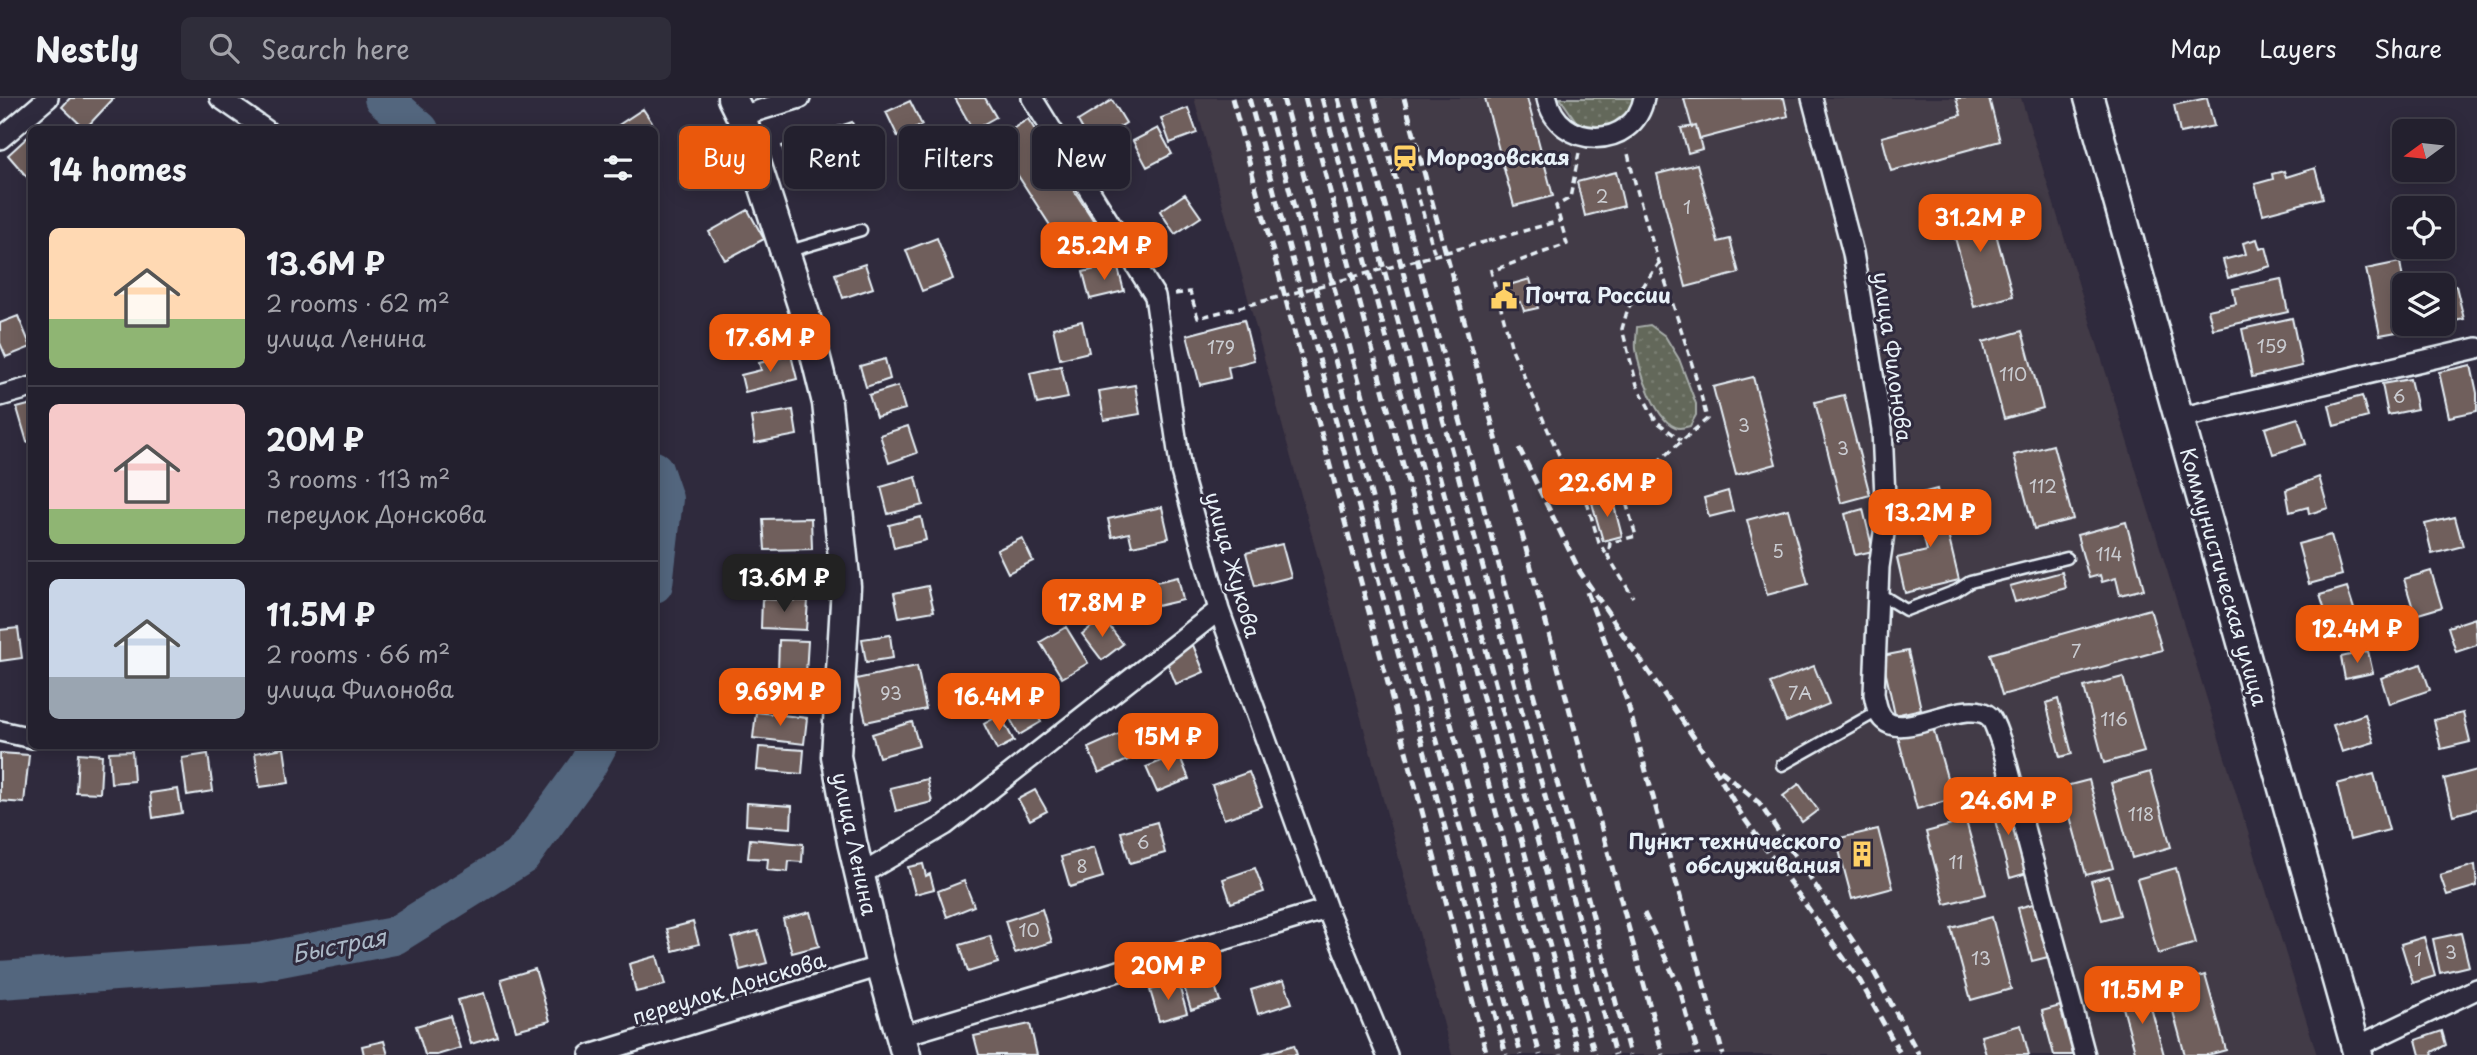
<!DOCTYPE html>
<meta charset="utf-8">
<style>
:root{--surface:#23202e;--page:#2f2d3a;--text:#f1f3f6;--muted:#a3a3aa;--line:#403e4a;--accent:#ea580c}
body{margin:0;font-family:"Playpen Sans",sans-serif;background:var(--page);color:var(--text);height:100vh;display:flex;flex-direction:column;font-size:26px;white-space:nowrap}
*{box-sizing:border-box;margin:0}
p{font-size:23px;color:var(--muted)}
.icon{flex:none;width:38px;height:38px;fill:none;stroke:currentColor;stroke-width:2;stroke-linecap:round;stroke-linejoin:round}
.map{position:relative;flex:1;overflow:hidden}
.side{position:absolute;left:28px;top:28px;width:630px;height:623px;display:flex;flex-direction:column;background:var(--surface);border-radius:10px;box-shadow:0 4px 18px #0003,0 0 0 2px var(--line)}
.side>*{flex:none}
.hud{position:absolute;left:679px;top:28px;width:665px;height:63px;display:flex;gap:14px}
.needle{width:46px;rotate:255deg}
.fabs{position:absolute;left:2392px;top:21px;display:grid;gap:14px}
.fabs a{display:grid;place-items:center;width:63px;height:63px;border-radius:10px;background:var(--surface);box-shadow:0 4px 18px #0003,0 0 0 2px var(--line);font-size:35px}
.price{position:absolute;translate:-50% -60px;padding:0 16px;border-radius:14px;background:var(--accent);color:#fff;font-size:23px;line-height:46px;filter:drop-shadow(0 2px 4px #0008)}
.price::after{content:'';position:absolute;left:50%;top:42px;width:21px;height:16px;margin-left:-10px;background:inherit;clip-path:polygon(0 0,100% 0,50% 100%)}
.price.current{background:#222;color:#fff}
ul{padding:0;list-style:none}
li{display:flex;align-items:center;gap:21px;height:175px;padding:0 21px}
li+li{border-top:2px solid var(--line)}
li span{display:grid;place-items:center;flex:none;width:196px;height:140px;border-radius:10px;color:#555}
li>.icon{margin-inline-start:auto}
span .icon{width:84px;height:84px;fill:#fffc;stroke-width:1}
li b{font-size:30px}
h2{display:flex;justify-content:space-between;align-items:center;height:84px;padding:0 21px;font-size:30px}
.chip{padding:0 24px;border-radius:10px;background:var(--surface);box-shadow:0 4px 18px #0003,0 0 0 2px var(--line);font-size:24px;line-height:63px}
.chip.current{background:var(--accent);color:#fff}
header{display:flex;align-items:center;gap:42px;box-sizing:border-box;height:98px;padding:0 35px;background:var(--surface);border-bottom:2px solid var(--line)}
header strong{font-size:33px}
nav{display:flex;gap:38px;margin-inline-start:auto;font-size:24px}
.search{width:490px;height:63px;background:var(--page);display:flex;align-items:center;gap:18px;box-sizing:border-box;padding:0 24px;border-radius:10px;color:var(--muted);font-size:26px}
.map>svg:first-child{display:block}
</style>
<header>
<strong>Nestly</strong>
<div class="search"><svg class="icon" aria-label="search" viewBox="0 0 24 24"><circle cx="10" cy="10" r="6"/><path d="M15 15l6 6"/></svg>Search here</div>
<nav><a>Map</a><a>Layers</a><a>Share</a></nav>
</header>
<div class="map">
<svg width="2477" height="957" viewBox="0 0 2477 957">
<defs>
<pattern id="grass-dots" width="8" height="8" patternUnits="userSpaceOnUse" patternTransform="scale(1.75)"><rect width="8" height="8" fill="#63685a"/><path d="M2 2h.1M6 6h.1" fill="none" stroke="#797e72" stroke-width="1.8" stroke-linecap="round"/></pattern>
</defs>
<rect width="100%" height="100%" fill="#2f2a3d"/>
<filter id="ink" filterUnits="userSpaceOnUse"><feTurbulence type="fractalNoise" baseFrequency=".0143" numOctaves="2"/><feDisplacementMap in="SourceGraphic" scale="14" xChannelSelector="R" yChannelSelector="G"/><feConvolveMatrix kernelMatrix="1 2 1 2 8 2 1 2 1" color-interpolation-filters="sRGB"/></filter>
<g filter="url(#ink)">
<path fill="#423a46" d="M1194 0H2021L2317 957H1452Z"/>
<path fill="url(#grass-dots)" stroke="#a6aca9" stroke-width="2" d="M1560 0H1633L1632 10 1608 29 1578 26Z
M1650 227 1665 238 1679 261 1696 306V317L1690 328C1686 329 1683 330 1679 330 1656 327 1639 271 1636 251 1635 244 1637 236 1637 229Z"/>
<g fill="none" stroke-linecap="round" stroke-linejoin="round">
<path stroke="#53667e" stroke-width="38" d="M383 0 420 32
M654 372 664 401 654 486
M0 882 259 864 394 838 522 758 586 670 598 648"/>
</g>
<path fill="#6f5e5c" stroke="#e8f1f8" stroke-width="2" d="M70 0H114L85 31 62 9Z
M955 0H985L996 19 973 32Z
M1485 0H1527L1553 98 1514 108Z
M1784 0 1788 18 1700 41 1696 28 1692 29 1684 1Z
M1956 0H1989L2000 43 1891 73 1882 39 1961 17Z
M2207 0 2214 28 2180 35 2174 7Z
M1112 2 1126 25 1091 46 1078 23Z
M910 3 922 27 898 39 886 14Z
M1188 10 1197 35 1170 45 1161 20Z
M643 11 655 29 651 32H619L617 28Z
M1028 21 1108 145 1075 166 995 42Z
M852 24 862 53 835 62 825 33Z
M1696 28 1702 51 1688 55 1681 30Z
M1158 30 1172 56 1147 69 1133 43Z
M32 35V75L27 79 8 57Z
M805 40 816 77 793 85 782 48Z
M1697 66 1718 144 1730 141 1739 175 1686 189 1657 76Z
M2315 70 2323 100 2263 116 2255 86 2273 81 2272 76 2284 73 2286 79Z
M1616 74 1624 108 1585 118 1577 84Z
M1185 96 1201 119 1175 136 1160 113Z
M1987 103 2013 198 1974 209 1948 114Z
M748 112 764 141 725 162 709 134Z
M937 140 953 181 922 193 906 152Z
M2257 141 2260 151 2266 149 2271 168 2228 180 2223 162 2246 156 2243 145Z
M2400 164 2404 188V226H2412L2413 231 2380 237 2366 171Z
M865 166 873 190 843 200 835 176Z
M1117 166 1124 193 1090 201 1083 174Z
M1530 181 1538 210 1524 213 1521 204 1507 207 1502 189Z
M2281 181 2288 214 2213 231 2208 212 2236 206 2233 191Z
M2456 188 2464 221 2446 225 2443 216V190Z
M18 218 31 249 6 259 0 245V225Z
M2292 220 2302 268 2252 279 2242 231Z
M1244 222 1254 262 1228 269 1230 280 1200 287 1187 237Z
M1082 223 1089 254 1060 261 1053 230Z
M2022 233 2043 310 2004 321 1983 244Z
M791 257 797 281 745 294 741 277 761 272 759 265Z
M885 261 890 281 866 289 860 268Z
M2471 267 2477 295V313L2449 319 2439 274Z
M1061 268 1068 300 1037 306 1030 275Z
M1753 279 1776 366 1736 377 1713 289Z
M2410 281 2417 311 2388 317 2382 286Z
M1135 287 1140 316 1104 322 1099 293Z
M898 288 905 311 876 319 869 297Z
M1844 297 1870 397 1841 405 1815 304Z
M2362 298 2368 319 2334 328 2329 307Z
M32 306V342L27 344 17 310Z
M793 312 797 337 755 345 751 319Z
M2298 320 2306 346 2273 356 2265 330Z
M908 328 917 355 889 365 880 337Z
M2053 347 2073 421 2034 431 2014 357Z
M916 379 923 407 888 416 881 389Z
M2319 379 2328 410 2309 416 2308 409 2290 414 2286 392Z
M1937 391 1959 482 1905 495 1897 460 1927 453 1914 397Z
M1728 393 1733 413 1709 419 1704 400Z
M1612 400 1622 438 1603 443 1592 405Z
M1162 409 1169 440 1132 448 1129 435 1112 439 1108 421Z
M1788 411 1808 486 1767 497 1747 422Z
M1863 411 1873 453 1855 457 1845 416Z
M921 419 926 442 894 450 889 427Z
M2455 419 2463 448 2432 456 2425 426Z
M811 420 812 451 765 452 763 421Z
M2126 424 2144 491 2120 497 2116 480 2102 484 2100 477 2089 480 2077 437Z
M2331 437 2342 477 2309 486 2298 446Z
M1022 440 1033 463 1008 475 997 452Z
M1282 446 1291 479 1255 488 1246 455Z
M2431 473 2442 509 2415 517 2404 481Z
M2062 474 2066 490 2015 504 2010 488Z
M1178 479 1183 502 1157 508 1151 485Z
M928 488 934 513 899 519 894 495Z
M2347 489 2355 514 2328 522 2320 497Z
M762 501 808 503 806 532 761 530Z
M2150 511 2162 552 2002 597 1990 556Z
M1103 520 1123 546 1102 562 1082 536Z
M2475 520 2477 547 2456 554 2448 529Z
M1066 529 1088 565 1062 580 1040 544Z
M18 530 22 560 0 563V532Z
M890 537 893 560 866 564 862 541Z
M779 542 808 543 806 576 778 574Z
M1193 547 1204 574 1176 586 1165 559Z
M1908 553 1921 611 1895 617 1882 558Z
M2368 553 2373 575 2345 581 2341 559Z
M2421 566 2430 592 2389 606 2381 580Z
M917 568 926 611 866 624 856 581Z
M1814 568 1829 606 1786 624 1770 585Z
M2123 579 2144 654 2104 665 2084 589Z
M1021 590 1041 624 1019 637 1000 602Z
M2058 601 2072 656 2060 659 2046 605Z
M756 614 807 620 804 646 753 640Z
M2463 615 2470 644 2441 651 2434 622Z
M2365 616 2374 644 2342 654 2333 627Z
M1000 617 1014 643 997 652 984 626Z
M912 624 919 648 879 659 872 636Z
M1933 630 1953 701 1917 711 1898 639Z
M1119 636 1130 661 1099 675 1088 650Z
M759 649 804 652 802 676 757 672Z
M284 650 289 685 260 689 255 655Z
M132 653 134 683 111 685 109 654Z
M0 655 29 657 24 705 0 703Z
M78 655 102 657 100 695 76 694Z
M208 656 213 693 187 697 182 660Z
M1179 656 1189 681 1157 694 1146 669Z
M2477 672V711L2453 717 2444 681Z
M1249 674 1262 708 1224 721 1212 687Z
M2150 674 2171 749 2132 760 2111 685Z
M2374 676 2389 732 2350 742 2337 686Z
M927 681 932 704 896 713 890 690Z
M2089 682 2113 770 2086 777 2062 689Z
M1799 686 1818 712 1802 724 1783 698Z
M178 691 182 715 153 720 150 695Z
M1035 692 1047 713 1030 722 1018 701Z
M2007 698 2027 775 2010 780 1990 703Z
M747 705 792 708 791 730 746 727Z
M1966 723 1986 796 1945 806 1926 734Z
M1157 724 1165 755 1130 765 1121 734Z
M1878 731 1893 790 1852 801 1836 741Z
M750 741 803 746 802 764 789 763 788 774 767 772 768 761 748 760Z
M1094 749 1103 779 1070 789 1061 759Z
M923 766 926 778 930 776 934 791 915 796 908 769Z
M2475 767 2477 788 2447 797 2440 777Z
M1255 770 1264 794 1231 805 1223 781Z
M2176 770 2196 845 2158 856 2137 781Z
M2109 778 2120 817 2102 822 2091 783Z
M964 783 974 808 947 819 938 793Z
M2033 806 2048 859 2032 863 2018 810Z
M1042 811 1052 844 1015 855 1005 823Z
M810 814 819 848 792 855 783 821Z
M1992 819 2011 891 1971 902 1951 830Z
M693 824 699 846 673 853 667 831Z
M758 833 767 865 740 872 732 840Z
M2461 835 2469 868 2440 875 2433 841Z
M990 838 998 865 968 874 960 847Z
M2424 839 2435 878 2413 885 2401 846Z
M657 858 665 887 636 894 629 866Z
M535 871 550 923 516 932 501 881Z
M1210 873 1220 903 1191 912 1182 882Z
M2205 877 2226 952 2208 957H2185L2166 888Z
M1284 882 1292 905 1258 916 1251 892Z
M1178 884 1187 915 1159 923 1150 892Z
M484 895 497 938 471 946 458 902Z
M2147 895 2164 957H2136L2121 902Z
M2060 908 2073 957H2054L2042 913Z
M450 918 460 950 437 957H425L416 928Z
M1030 926 1037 957H979L974 938Z
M2021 927 2029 957H1986L1981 938Z
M2442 933 2446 947 2432 954 2433 957H2420L2416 942Z
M384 943 388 957H364L362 948Z
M1294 947 1297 957H1263V956Z"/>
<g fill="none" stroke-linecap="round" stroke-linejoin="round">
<g stroke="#e8f1f8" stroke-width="15">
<path id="lane" d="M786 154 861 132
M1878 495 1906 512 1956 493 1970 484 2067 460
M1782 667 1878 613"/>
</g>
<g stroke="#e8f1f8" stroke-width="24">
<path id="street" d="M220 0 266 32
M1032 0 1155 198 1181 373 1219 512 1327 811 1387 957
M1547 0C1558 52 1634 53 1644 0
M1812 0 1853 155 1882 331 1886 422 1879 469 1874 596C1876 604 1877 616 1884 622 1905 643 1968 597 1990 619 1995 625 1998 637 2001 644L2085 957
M741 18 800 0
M0 41 48 0
M0 298 32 289
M2179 320 2477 250
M0 633 32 640
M860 777 945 727 1219 512
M901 938 1327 811
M2356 949 2477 891
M590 957 881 868"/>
</g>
<g stroke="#e8f1f8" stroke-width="33">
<path id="secondary" d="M732 0 741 18 805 216 827 305 846 488 836 658 852 744 881 868 906 957
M2089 0 2358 957"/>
</g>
<path stroke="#e8f1f8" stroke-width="3.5" stroke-dasharray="7 5" stroke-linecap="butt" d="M1579 55 1570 100 1556 108 1567 146 1491 173 1512 251 1567 375 1587 404 1623 394 1707 321C1685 230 1647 143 1627 51
M1416 90 1435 157
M1488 143 1559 123
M1660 164 1628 210 1622 231 1637 287 1656 323 1681 342
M1175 196 1190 194 1198 220 1271 201
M1623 394 1636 438 1610 445 1608 458 1633 499
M1587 404 1599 445 1607 457"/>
<use href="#lane" stroke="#2f2a3d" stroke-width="10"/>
<use href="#street" stroke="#2f2a3d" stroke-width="19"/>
<use href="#secondary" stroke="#2f2a3d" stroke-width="28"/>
<path stroke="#e8f1f8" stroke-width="5" stroke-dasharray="10 5" stroke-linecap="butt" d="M1232 0 1487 957
M1249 0 1506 957
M1265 0 1521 957
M1283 0 1540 957
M1305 0 1561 957
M1322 0 1579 957
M1338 0 1595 957
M1356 0 1615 957
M1374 0 1630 957
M1404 0 1663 957
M1519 350 1580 474 1710 663 1741 716 1860 883 1901 957
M1587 494 1627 603 1723 957
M1720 672 1759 705 1874 874 1919 957
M1644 815 1679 888 1698 957"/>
<path stroke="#e8f1f8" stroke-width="3.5" stroke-dasharray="7 5" stroke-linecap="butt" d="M1271 201 1488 143"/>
</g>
</g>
<defs>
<g id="station-bare" transform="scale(2.1)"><path d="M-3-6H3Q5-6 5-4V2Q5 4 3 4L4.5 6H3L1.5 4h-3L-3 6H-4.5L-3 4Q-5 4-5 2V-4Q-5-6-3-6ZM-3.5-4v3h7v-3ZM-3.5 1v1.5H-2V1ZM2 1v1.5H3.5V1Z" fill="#ffd166" stroke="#2f2a3d" stroke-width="2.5" paint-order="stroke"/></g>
<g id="civic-bare" transform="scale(2.1)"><path d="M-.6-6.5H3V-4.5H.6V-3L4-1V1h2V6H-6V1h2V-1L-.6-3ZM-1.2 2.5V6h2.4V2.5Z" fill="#ffd166" stroke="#2f2a3d" stroke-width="2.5" paint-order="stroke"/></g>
<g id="building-bare" transform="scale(2.1)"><path d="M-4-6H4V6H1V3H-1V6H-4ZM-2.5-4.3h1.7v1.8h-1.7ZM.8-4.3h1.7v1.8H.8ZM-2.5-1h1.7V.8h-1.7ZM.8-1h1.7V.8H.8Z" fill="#ffd166" stroke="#2f2a3d" stroke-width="2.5" paint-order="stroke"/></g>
</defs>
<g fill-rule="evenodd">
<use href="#station-bare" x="1405" y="60"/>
<use href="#civic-bare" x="1504" y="198"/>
<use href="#building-bare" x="1862" y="756"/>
</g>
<g text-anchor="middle" stroke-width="6" stroke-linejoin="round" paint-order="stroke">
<g font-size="18" fill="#caccd1">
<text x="1602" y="105">2</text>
<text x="1687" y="116">1</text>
<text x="2272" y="255">159</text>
<text x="1221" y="256">179</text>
<text x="2013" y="283">110</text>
<text x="2399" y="305">6</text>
<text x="1744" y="334">3</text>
<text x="1843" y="357">3</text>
<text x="2043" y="395">112</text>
<text x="1778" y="460">5</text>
<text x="2109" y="463">114</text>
<text x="2076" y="560">7</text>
<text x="891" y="602">93</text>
<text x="1800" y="602">7А</text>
<text x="2114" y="628">116</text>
<text x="2141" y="723">118</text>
<text x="1143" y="751">6</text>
<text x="1956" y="771">11</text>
<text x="1082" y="775">8</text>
<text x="1029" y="839">10</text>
<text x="2451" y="861">3</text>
<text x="1981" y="867">13</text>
<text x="2418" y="868">1</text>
</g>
<g font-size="21" font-weight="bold" fill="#e8f1f8" stroke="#2f2a3d" text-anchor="start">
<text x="1426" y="67">Морозовская</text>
<text x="1525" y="205">Почта России</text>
<text x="1841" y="751" text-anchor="end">Пункт технического<tspan x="1841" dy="24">обслуживания</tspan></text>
</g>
<g font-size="21" fill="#e8f1f8" stroke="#2f2a3d">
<text transform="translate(1892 259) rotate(82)" y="7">улица Филонова</text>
<text transform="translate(1232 467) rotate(74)" y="7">улица Жукова</text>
<text transform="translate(2223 479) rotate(74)" y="7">Коммунистическая улица</text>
<text transform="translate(854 746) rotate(78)" y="7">улица Ленина</text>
<text transform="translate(729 891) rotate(-17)" y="7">переулок Донскова</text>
</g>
<g font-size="23" font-style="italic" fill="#acb9c7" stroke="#2f2a3d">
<text transform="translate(339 848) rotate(-11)" y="8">Быстрая</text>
</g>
</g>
</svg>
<div class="fabs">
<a><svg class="needle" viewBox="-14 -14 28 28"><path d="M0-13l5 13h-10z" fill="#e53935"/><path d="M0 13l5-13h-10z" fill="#a3a3aa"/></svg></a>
<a><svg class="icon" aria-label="locate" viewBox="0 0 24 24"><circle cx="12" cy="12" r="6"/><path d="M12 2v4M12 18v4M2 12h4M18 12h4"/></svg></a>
<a><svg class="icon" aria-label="layers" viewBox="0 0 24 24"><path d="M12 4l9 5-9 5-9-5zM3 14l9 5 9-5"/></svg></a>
</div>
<b class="price" style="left:1980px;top:156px">31.2M ₽</b>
<b class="price" style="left:1104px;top:184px">25.2M ₽</b>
<b class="price" style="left:770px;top:276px">17.6M ₽</b>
<b class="price" style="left:1607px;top:421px">22.6M ₽</b>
<b class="price" style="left:1930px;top:451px">13.2M ₽</b>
<b class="price current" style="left:784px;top:516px">13.6M ₽</b>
<b class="price" style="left:1102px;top:541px">17.8M ₽</b>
<b class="price" style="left:2357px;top:567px">12.4M ₽</b>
<b class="price" style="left:780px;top:630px">9.69M ₽</b>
<b class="price" style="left:999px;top:635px">16.4M ₽</b>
<b class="price" style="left:1168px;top:675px">15M ₽</b>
<b class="price" style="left:2008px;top:739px">24.6M ₽</b>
<b class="price" style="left:1168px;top:904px">20M ₽</b>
<b class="price" style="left:2142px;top:928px">11.5M ₽</b>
<div class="hud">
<a class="chip current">Buy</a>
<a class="chip">Rent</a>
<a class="chip">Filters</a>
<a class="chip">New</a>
</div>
<section class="side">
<h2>14 homes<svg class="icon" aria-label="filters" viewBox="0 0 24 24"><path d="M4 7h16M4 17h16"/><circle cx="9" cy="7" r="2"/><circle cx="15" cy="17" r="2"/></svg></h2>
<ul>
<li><span style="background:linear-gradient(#ffd9b3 65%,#8fb573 0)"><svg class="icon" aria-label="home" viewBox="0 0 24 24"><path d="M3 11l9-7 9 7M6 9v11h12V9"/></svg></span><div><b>13.6M ₽</b><p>2 rooms · 62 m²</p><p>улица Ленина</p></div></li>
<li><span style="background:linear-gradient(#f6c9c9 75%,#8fb573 0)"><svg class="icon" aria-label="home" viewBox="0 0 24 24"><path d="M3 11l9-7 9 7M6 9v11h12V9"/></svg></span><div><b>20M ₽</b><p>3 rooms · 113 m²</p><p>переулок Донскова</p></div></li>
<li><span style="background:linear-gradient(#c9d6e8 70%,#9aa5b1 0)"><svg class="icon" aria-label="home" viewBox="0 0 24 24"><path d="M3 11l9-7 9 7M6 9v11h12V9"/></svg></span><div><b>11.5M ₽</b><p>2 rooms · 66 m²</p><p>улица Филонова</p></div></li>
</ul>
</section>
</div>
